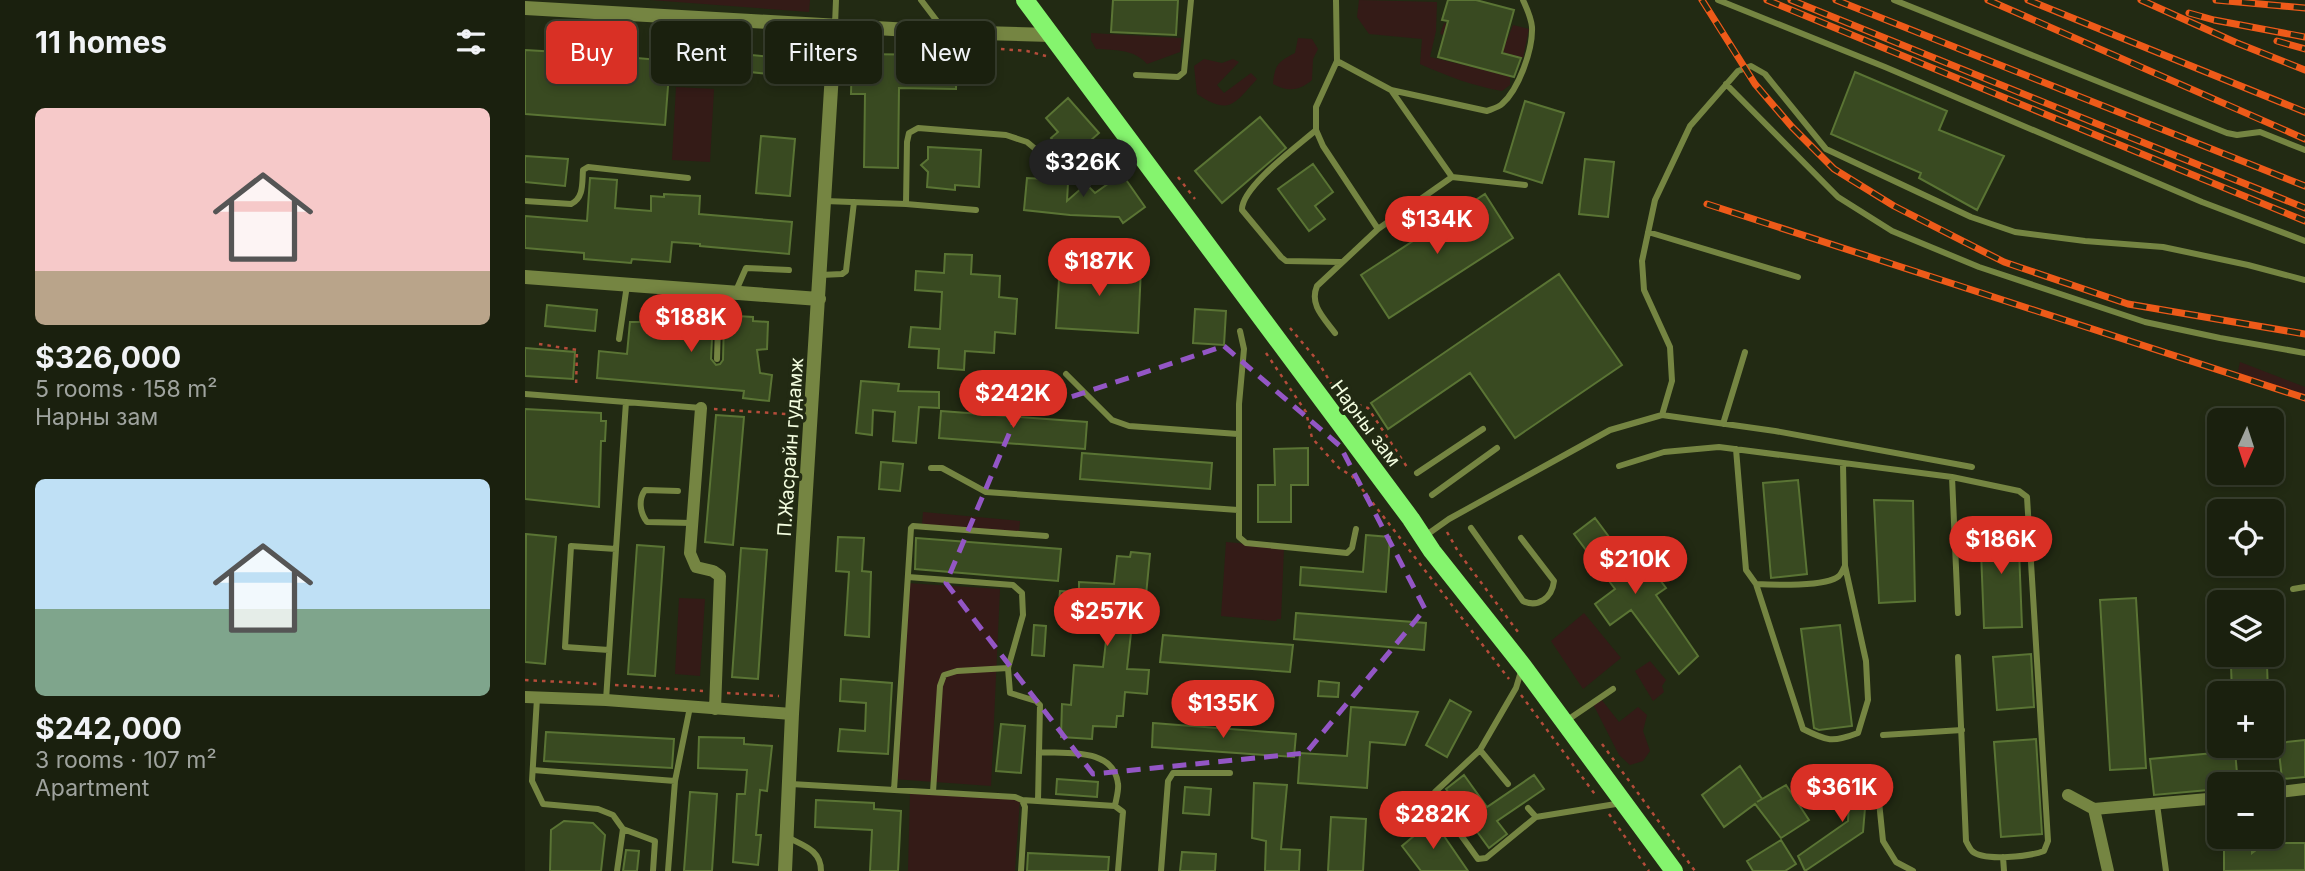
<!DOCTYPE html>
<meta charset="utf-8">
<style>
:root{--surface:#1a200e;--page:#232817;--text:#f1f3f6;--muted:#9fa39e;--line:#383e2e;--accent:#d93025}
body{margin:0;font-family:Inter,sans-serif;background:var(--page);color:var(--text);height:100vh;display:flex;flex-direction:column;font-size:26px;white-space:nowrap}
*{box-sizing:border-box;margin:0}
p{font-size:23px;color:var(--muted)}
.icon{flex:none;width:38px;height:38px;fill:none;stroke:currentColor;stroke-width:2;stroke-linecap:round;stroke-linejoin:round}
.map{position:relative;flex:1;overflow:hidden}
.sheet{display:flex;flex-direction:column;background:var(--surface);width:525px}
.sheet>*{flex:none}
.hud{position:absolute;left:21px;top:21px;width:665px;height:63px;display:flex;gap:14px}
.needle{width:46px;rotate:183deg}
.controls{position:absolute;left:1682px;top:408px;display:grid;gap:14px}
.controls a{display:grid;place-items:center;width:77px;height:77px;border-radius:10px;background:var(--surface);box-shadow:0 4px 10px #0003,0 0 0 2px var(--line);font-size:35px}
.price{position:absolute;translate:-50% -60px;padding:0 16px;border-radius:24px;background:var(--accent);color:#fff;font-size:23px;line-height:46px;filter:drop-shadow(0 2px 4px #0008)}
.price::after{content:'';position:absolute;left:50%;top:42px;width:21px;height:16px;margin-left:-10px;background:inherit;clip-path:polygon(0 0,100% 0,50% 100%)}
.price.on{background:#222;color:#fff}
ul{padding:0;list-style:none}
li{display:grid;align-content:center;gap:14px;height:371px;padding:0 35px}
li span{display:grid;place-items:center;height:217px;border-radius:10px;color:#555}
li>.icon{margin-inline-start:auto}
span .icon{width:126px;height:126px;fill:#fffc;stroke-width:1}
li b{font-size:30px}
h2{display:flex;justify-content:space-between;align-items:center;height:84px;padding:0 35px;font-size:30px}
.pill{padding:0 24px;border-radius:10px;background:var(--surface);box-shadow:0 4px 10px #0003,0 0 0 2px var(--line);font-size:24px;line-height:63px}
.pill.on{background:var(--accent);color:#fff}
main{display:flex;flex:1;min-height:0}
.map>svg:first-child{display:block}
</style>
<main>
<section class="sheet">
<h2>11 homes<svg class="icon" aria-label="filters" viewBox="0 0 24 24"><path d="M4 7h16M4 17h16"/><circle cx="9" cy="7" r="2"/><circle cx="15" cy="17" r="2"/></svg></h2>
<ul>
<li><span style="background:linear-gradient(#f6c9c9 75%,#b9a48a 0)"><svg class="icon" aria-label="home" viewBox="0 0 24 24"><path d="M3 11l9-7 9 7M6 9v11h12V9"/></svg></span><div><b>$326,000</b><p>5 rooms · 158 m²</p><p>Нарны зам</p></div></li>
<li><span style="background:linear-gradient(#bfe0f5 60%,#7fa58c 0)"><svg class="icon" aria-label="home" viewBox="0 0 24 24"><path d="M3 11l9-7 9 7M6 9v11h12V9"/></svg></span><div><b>$242,000</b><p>3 rooms · 107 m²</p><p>Apartment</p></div></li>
</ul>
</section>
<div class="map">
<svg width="1780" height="871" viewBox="0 0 1780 871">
<rect width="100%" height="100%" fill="#222a13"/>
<path fill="#341b17" d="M125 0H285L284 12Z
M834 0 912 2 911 31 905 57 985 76V85L977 91C948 86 922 76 895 64L897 39 844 34 832 17Z
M919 23 982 40 988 25 1004 29 998 58 915 34Z
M566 33 657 38 655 52 622 64C609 49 590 50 571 49L566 40Z
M773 38 787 39 793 49 788 59 787 80C774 91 763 92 748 84 750 64 753 62 770 53Z
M679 59 697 63 708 59 714 62 692 85 699 93 726 73 732 79C709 104 705 116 672 94L669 66Z
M151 87 189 89 185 162 147 160Z
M1715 362 1780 387V398L1712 376Z
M398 512 495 521 494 532 397 525Z
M701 542 759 547 756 619H752L751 621 696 616Z
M382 583 475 589 466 786 368 779Z
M154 598 180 599 175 676 150 674Z
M1059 613 1096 658 1058 689 1026 641Z
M1125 661 1141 680 1137 686 1139 692 1128 701 1110 671Z
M1076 699 1094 722 1113 707 1122 715 1118 731 1125 751 1118 761 1105 765 1094 755 1068 704Z
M385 792 495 798 490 871H383Z"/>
<path fill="#394a21" stroke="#5a7434" stroke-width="2" d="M588 0H653L651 35 586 32Z
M923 0H951L989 10 977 53 996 58 989 77 913 57 923 21 917 20Z
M256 49 289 53 286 79 225 72 227 55 255 58Z
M0 50 33 52 31 72 99 77 101 57 145 61 140 125 0 114Z
M327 54 432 55 431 89 374 88 373 168 339 167 340 94H326Z
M1330 72 1422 111 1414 130 1479 156 1452 210 1394 178 1396 173 1306 134Z
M543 98 574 133 538 165 522 151 531 144 526 138 533 132 521 118Z
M1000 101 1039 113 1017 183 979 171Z
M735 117 761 148 697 203 670 171Z
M236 136 270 139 265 196 231 193Z
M403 147 456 150 454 187 430 185V190L402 187 403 172 396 165 403 159Z
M0 156 43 159 40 186 0 182Z
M1060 159 1089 162 1083 217 1054 214Z
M788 164 808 192 790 206 800 219 784 231 753 189Z
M597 174 620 207 598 223 594 217 545 215 499 210 502 178 539 180 543 183 542 201 559 186 564 187 570 193Z
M65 178 92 180 90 208 126 211V196L139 197V194L175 196 174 214 267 222 264 254 175 246V244L147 242 145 262 107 259 106 263 59 259V253L0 248V216L62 221Z
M960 194 988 238 864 318 836 275Z
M420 254 447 255 446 274 475 276 474 297 492 299 490 334 470 332 469 353 440 351 439 370 413 368 414 349 384 347 386 327 415 329 417 292 390 290 391 271 419 273Z
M535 264 616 268 613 333 531 328Z
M1034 274 1097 365 990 438 945 373 863 429 846 403Z
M22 305 72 310 70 331 20 326Z
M670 309 701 311 699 345 668 343Z
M156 310 176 312V317L188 318 186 359 191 365 195 364 198 360 199 319 213 321V316L228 317V321L243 322 242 349 232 350 235 373 247 375 244 401 218 398 219 391 72 378 74 351 102 354 105 322H115L116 312 155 316Z
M0 348 50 352 48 379 0 376Z
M336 381 374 384 373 391 414 392V408L394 407 391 443 368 441 370 412 348 410 347 435 331 433Z
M0 409 76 413V421H81L80 441H76L74 507 0 499Z
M416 411 562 422 560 449 414 438Z
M191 415 219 417 208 545 180 542Z
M783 448V485H766V522H733V485H750L749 449Z
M557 453 687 463 685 489 555 479Z
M356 462 378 464 375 491 354 489Z
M1273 480 1282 574 1246 578 1238 483Z
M1349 500 1388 501 1390 601 1354 603Z
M1070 518 1111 573 1123 564 1141 588 1131 595 1173 656 1154 674 1106 610 1085 625 1070 604 1090 589 1049 534Z
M1493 524 1497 627 1459 628 1455 526Z
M1 534 31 537 20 664 0 662Z
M841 535 865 537 861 592 775 585 776 567 838 572Z
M313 537 339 538 337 571 346 572 344 637 320 635 324 572 311 571Z
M391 538 536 549 533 581 390 569Z
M112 545 139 547 130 676 103 674Z
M216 548 242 550 233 679 207 677Z
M606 552 625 554 619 616 608 615 602 669 624 670 622 694 600 692 598 716H592L591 727 568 726 567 739 536 737 537 704 546 705 549 665 578 667 584 615 547 612V616L533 615 535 591 554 592V582L589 584 592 556 605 557Z
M1611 598 1621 768 1585 770 1575 600Z
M771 613 901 623 899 650 769 639Z
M509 625 521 626 519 656 507 655Z
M1315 625 1327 726 1294 730 1289 728 1276 629Z
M638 635 768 645 765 672 635 662Z
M1506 654 1509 707 1472 710 1468 657Z
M1742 664 1743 693H1707L1706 666Z
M316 679 367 683 363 754 313 751 315 729 340 731 341 703 315 701Z
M794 681 814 683 813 697 793 696Z
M925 700 946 712 922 757 901 745Z
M826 707 893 712 880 745 845 742 842 788 773 783 775 753 822 756Z
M628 723 771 734 769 757 627 747Z
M476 724 500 726 496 773 471 771Z
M21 732 149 739 147 768 19 761Z
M174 737 219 738V744L247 746 242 791 235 790 231 835H236L233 865 208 862 212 794H220L222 770 173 768Z
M1511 739 1517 834 1476 837 1469 742Z
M1780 740V777L1757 779 1753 743Z
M1710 751 1713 784H1694V789L1629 795 1625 759Z
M1215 766 1237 799 1232 802 1261 785 1284 820 1256 838 1230 804 1199 827 1177 795Z
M1326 770 1343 772 1338 832 1280 871 1273 856 1323 821Z
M939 775 962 807 1009 775 1019 789 972 821 982 834 964 848 921 789Z
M532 779 573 782 572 797 531 794Z
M729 783 762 785 756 849 775 850 774 871H740L741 841 727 838Z
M660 787 686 789 684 815 658 813Z
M165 792 192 794 187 871H159Z
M291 800 349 803V809L376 811 373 871H345L347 830 290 827Z
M806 817 841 819 838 871H803Z
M908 820 943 871H896L877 846Z
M39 821 68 823 80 835 76 871H25L26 830Z
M1750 836V843H1780V870L1699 871V841H1727V853Z
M1256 840 1271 864 1260 871H1228L1222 861Z
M101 850 114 851 112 871H98Z
M657 852 691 854 690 871H655Z
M503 853 584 857 583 871H502Z"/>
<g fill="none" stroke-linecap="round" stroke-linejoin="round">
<path stroke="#b54c3a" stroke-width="2.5" stroke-dasharray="3.5 5" stroke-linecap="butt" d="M476 49 502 51 521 56
M653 177 670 199
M765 328 792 360 807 385
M14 344 52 350 51 388
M741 353 781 412 787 438 814 468 827 476 984 679
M817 399 843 408 884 470
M189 409 274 415
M922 532 934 553 993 632
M0 680 73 684
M90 685 178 691
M202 693 254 696
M996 695 1072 797
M1077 744 1170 871
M1084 814 1124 871"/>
<path stroke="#758542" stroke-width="6" d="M396 0 418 29
M1193 0 1360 67 1677 202 1780 241
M1369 0 1702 133 1712 135 1735 132 1780 150
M310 25 311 0
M812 61 866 90 962 111C967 109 974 107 977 104 994 89 1008 49 1007 27 1006 17 1002 9 998 0
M611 75 653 77 659 72 666 0
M184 80 186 19
M1201 84 1313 197 1367 231 1454 267 1620 322 1695 338 1780 353
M791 130C774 145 716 187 717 210L756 257 761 261 816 262
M927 177 1000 185
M0 201 46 204C59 198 57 183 58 170L63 167 163 178
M300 201 381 204 382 142 384 133 393 128 481 135 502 142 548 180 565 181 607 164 615 158
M381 204 451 210
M853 229 927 177 866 90
M1123 232 1273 277
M296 275 317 274 321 271 329 202
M210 293 221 268 264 270
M715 331 719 349 714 404V537L721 543 822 553 827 548 831 529
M810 333C799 318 784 305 792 286L853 229 798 146 791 130V107L812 61 811 0
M94 339 102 285
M192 359 194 292
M541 374 587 420 604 426 713 434
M0 394 176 408
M1137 415 1250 431 1447 467
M1198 424 1220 352
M1211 449 1221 570 1231 584C1247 585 1302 587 1314 576 1317 573 1318 569 1320 566L1318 464
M1094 466 1139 452 1194 447 1427 477 1494 491 1502 497 1523 841 1519 851C1506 856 1459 862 1447 851 1446 850 1442 843 1441 841L1433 657
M406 468H417L461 492 713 510
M892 473 958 429
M1427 477 1433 613
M153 491 120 490C113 500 115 513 122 522L167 523
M907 495 972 448
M946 528 998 601C1013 608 1027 598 1029 581L996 538
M900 536 924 519 1085 430 1137 415 1147 381 1145 347 1119 290 1117 261 1130 200 1165 126 1213 71 1226 66 1240 74 1301 149 1446 217 1490 232 1560 241 1638 247 1723 265 1780 280
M91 549 101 402
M383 577 488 585 497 593 498 615 483 668 485 693 511 701 515 705 513 801
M1231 584 1278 729C1302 741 1307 743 1333 733L1343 700 1341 661 1320 566
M1768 589 1780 587
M12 698 7 781 18 804 73 809 88 815 98 829 130 841 128 871
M81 700 91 549 46 546 40 647 84 650
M1041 721 1088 689
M1358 735 1437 730
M955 750 910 792V799L953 859 961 858 1011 817
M514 752C541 754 589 747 593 784 594 790 591 799 590 806
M8 770 150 781
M1352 782 1358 841 1371 862 1388 871
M266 784 490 797 497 800 500 807 496 871
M983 784 955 750 991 688 997 668
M369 790 386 528 388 526 521 536
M408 792 415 686 419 675 432 671 483 668
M497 800 590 806 598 812 593 871
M1632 804 1641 871
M1003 808 1011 817 1097 803
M262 837C279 846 296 850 296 871
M1478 857 1479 871
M92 871 98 829
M143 871 150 781 165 707
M636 871 643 781 648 773H705"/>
<path stroke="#758542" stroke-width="12" d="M176 408 165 553 171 567 188 571 195 576 190 709
M0 697 81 700 267 714
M1746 793 1780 789
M1543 795 1569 809 1583 871
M1569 809 1694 798"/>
<path stroke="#758542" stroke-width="14" d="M0 8 420 32 526 35
M0 277 294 299
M260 871 267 714 310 25"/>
<path stroke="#85f46e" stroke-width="18" d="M500 0 886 519 907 551 998 666 1149 871"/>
<g stroke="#ee5a19" stroke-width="7">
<path id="rail" d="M1177 0 1230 84 1267 127 1309 169 1369 206 1479 262 1603 304 1780 334
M1242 0 1780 221
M1266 0 1780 208
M1311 0 1780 186
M1463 0 1780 139
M1503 0 1780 112
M1616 0 1712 43 1780 70
M1691 0 1780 8
M1664 13 1689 20 1780 37
M1752 41 1780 49
M1182 204 1780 398"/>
</g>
<use href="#rail" stroke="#222a13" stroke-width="4.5" stroke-dasharray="13" stroke-linecap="butt"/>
</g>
<path fill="none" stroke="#9356c5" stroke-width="5" stroke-dasharray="14 9" stroke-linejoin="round" d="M699 346 815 446 900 609 781 753 568 774 421 583 492 415Z"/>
<g text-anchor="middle" stroke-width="7" stroke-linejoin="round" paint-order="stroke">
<g font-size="19" fill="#f3fddf" stroke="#222a13">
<text transform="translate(841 423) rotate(53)" y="7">Нарны зам</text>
<text transform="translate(265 447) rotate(-86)" y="7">П.Жасрайн гудамж</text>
</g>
</g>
</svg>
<div class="controls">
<a><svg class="needle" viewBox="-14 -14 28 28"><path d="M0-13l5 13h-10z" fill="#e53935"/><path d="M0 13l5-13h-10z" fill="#9fa39e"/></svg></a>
<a><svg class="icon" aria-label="locate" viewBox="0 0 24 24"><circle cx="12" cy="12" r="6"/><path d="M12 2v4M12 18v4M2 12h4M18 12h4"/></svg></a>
<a><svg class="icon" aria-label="layers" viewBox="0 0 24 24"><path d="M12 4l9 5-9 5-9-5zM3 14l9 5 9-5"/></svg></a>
<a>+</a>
<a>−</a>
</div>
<b class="price on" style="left:558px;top:199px">$326K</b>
<b class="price" style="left:912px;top:256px">$134K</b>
<b class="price" style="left:574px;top:298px">$187K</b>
<b class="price" style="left:166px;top:354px">$188K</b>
<b class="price" style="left:488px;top:430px">$242K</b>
<b class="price" style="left:1476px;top:576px">$186K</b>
<b class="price" style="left:1110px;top:596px">$210K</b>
<b class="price" style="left:582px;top:648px">$257K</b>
<b class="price" style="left:698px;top:740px">$135K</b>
<b class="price" style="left:1317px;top:824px">$361K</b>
<b class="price" style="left:908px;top:851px">$282K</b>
<div class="hud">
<a class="pill on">Buy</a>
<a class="pill">Rent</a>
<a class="pill">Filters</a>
<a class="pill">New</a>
</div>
</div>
</main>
